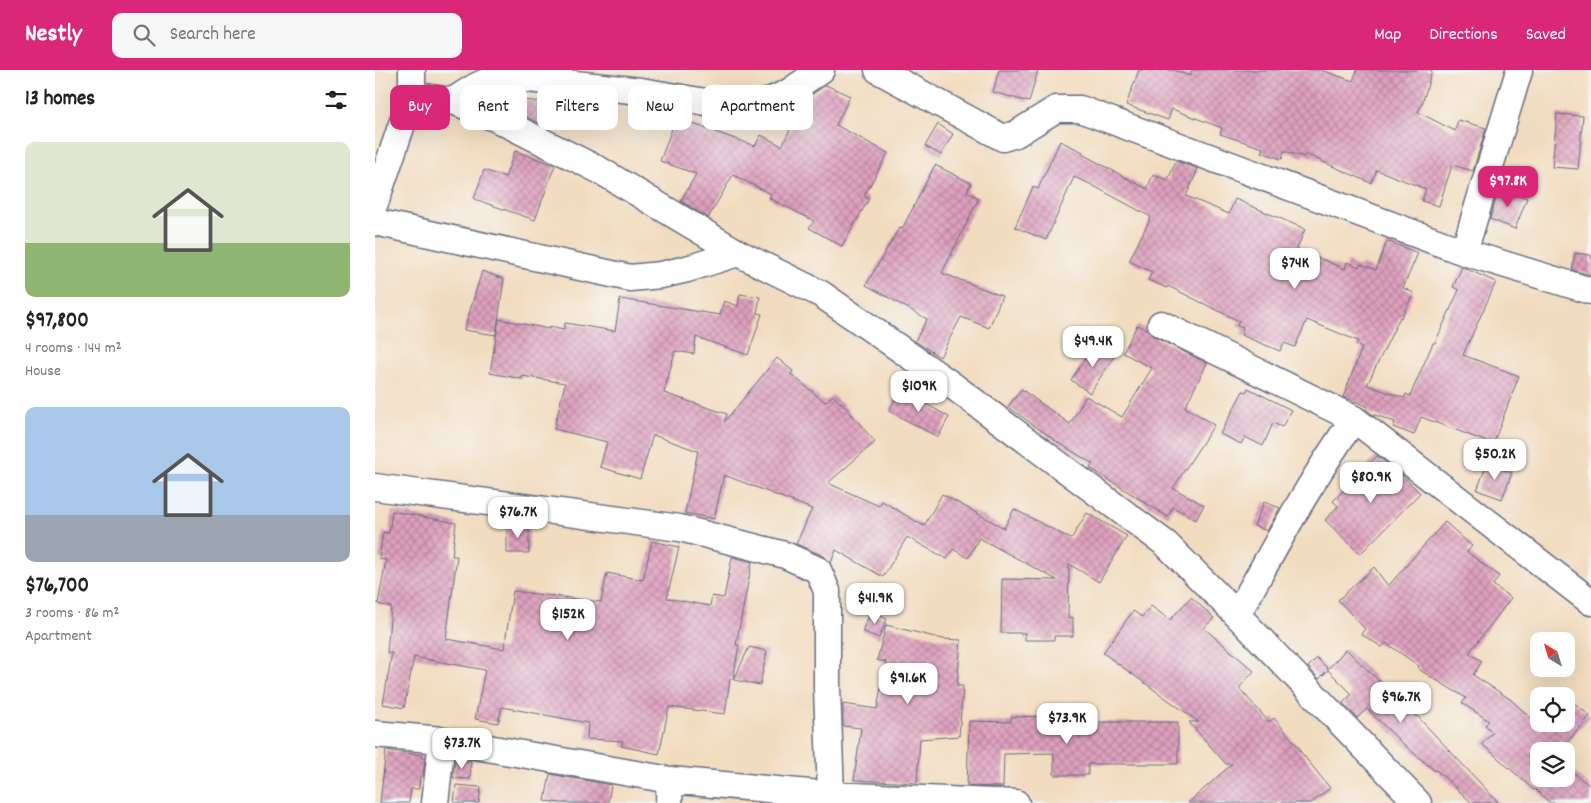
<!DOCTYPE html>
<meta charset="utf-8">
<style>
:root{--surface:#fff;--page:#f6f6f6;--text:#222;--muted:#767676;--accent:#db2777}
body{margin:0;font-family:Dekko,sans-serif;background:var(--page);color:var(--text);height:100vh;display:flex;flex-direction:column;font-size:19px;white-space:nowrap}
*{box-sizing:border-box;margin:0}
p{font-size:16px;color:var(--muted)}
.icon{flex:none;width:28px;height:28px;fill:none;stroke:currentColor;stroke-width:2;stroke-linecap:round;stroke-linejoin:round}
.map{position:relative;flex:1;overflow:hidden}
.panel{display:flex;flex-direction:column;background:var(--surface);width:375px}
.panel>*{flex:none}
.guide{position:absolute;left:15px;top:15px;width:475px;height:45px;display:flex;gap:10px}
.needle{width:32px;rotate:322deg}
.controls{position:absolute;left:1155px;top:562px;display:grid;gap:10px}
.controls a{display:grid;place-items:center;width:45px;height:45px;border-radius:10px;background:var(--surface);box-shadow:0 5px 20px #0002;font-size:25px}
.price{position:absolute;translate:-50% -42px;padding:0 11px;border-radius:10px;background:#fff;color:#222;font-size:16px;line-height:32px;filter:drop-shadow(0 1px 2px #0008)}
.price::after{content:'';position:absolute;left:50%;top:30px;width:15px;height:11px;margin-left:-8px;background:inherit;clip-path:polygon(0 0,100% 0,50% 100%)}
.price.active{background:var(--accent);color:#fff}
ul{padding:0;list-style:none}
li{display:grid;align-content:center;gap:10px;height:265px;padding:0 25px}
li span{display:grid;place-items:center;height:155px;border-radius:10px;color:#555}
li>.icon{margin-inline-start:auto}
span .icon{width:90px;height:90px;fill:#fffc;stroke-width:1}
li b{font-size:21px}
h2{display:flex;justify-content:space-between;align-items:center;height:60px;padding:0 25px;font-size:21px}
.chip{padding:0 18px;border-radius:10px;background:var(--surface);box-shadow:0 5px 20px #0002;font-size:18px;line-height:45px}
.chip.active{background:var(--accent);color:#fff}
header{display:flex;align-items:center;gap:30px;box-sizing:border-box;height:70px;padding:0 25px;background:var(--accent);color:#fff}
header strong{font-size:24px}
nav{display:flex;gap:28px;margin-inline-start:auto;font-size:18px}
.search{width:350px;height:45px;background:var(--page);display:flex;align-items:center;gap:12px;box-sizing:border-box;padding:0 18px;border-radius:10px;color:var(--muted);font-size:19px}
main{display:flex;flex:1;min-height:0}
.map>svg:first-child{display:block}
</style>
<header>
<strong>Nestly</strong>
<div class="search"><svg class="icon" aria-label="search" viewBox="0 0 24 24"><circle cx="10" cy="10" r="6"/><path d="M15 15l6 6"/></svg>Search here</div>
<nav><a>Map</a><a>Directions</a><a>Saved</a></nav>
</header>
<main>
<section class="panel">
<h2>13 homes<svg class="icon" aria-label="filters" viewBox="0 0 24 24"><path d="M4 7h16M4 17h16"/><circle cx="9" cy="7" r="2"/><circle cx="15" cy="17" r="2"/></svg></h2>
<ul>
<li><span style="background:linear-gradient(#dfe7d0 65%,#8fb573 0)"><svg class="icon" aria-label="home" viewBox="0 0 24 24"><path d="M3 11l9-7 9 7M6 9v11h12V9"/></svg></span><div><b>$97,800</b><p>4 rooms · 144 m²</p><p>House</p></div></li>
<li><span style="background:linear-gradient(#a9c7e8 70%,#9aa5b1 0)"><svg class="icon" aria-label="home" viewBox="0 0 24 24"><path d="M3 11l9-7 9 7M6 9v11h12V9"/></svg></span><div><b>$76,700</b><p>3 rooms · 86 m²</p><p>Apartment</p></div></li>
</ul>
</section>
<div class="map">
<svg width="1216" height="733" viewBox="0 0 1216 733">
<defs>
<pattern id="building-cross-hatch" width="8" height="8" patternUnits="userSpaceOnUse" patternTransform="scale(1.25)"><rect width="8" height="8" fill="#dfa0bd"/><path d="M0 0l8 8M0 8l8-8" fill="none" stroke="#b4839d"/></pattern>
</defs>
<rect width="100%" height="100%" fill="#f6f6f2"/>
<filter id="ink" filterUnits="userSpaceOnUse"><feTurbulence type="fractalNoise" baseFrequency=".02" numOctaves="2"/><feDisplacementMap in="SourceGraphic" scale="10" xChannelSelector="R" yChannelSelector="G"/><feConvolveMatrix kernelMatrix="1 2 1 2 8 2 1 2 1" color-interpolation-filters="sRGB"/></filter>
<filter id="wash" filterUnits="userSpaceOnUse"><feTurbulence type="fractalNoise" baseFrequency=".0096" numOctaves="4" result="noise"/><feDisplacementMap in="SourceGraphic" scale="20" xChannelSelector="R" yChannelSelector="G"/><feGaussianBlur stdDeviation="1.12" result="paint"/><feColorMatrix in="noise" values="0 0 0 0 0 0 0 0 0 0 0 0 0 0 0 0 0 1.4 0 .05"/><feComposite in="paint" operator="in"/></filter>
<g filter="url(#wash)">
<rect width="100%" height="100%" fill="#f2dcbf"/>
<g id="blocks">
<path fill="url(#building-cross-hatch)" d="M624 0H663L654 32 618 22Z
M764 0H799L815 6 817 0H946L978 11 982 0H1057L1048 31 1043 42 1080 61 1083 50 1111 58 1098 101 1077 95 1064 136 1047 131 1051 119 1002 100 996 113 930 84 929 87 909 81 907 89 886 82 888 78 845 64 847 58 797 39 793 50 751 35Z
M451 15 475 26 461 55 513 83 489 126 494 129 467 176 434 158 439 151 394 128 396 124 358 105 333 148 306 131 321 104 285 91 301 48 380 76 386 65 407 76 430 29Z
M147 30 170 32 168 55 146 44Z
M1182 44 1208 46 1203 99 1177 97Z
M563 54 578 64 566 85 550 76Z
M685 71 708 82 707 84 772 119 778 105 793 110 801 91 823 99 811 126 854 144 860 129 930 159 922 179 970 199 972 192 984 197 986 194 1001 200 1012 171 1043 183 1028 218 1039 223 1026 248 1025 247 992 315 1029 328 1031 324 1035 326 1058 273H1060L1084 220 1078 217 1087 197 1121 212 1088 285 1144 306 1118 374 1046 347 1039 365 1018 357 1020 352 997 344 991 339 992 336 968 327 987 278 981 275 983 271 932 250 920 277 909 273 905 281 866 265 868 258 862 256 864 251 793 216 792 218 773 210 777 202 754 191 776 147 715 114 699 107 671 170 640 157 658 117 663 119Z
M140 81 180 95 160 150 99 129 109 100 130 107Z
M560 95 596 113 592 122 604 128 567 203 627 226 614 258 586 247 565 287 540 271 552 249 491 215 524 158 527 159Z
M1124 118 1152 128 1140 159 1115 149Z
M1200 183 1216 185V205L1197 200Z
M107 201 129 209 121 265 89 260Z
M365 224 385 227 382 243 387 244 373 285 321 267 319 284 300 281 289 323 352 344 349 352 402 288 418 301 416 304 450 332 458 325 465 333 466 332 500 372 453 413 504 436 507 431 549 456 567 424 629 458 639 439 696 469 712 443 752 466 724 512 694 494 693 548 698 547V566H679V570H650V563H626L627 509 682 510 604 468 593 488 578 479 572 489 532 467 508 507 461 480 456 493 449 486 421 474 437 439 349 405 339 449 310 443 323 381 278 365 265 409 225 397 232 372 179 359 190 313 147 306V309L115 303 124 249 174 259V257L189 260 190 253 240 261 245 229 345 245 349 231 363 236Z
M762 255 773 260 779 267 832 293 810 337 839 355 798 418 829 435 821 450 798 437 793 447 715 398 718 394 684 373 633 337 646 319 695 354 711 326 747 347 777 298 748 283Z
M721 272 740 285 715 323 696 310Z
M873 318 916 340 907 357 898 353 888 376 870 367 866 374 845 364 868 321 871 322Z
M525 319 574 347 563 367 514 341Z
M1002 386 1026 404 1045 423 985 484 950 450 963 436 958 431Z
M1112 394 1137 403 1127 429 1102 420Z
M889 432 905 438 892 461 879 456Z
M17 441 81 453 77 486H82L71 569 129 579 138 521 226 532 232 503 268 510 277 471 304 477 292 528 335 536 337 526 349 528 357 487 377 492 361 575H364L358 609H355L350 644 294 637 284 684 246 676 248 671 212 669 213 653 127 637 123 653 100 649 110 600 39 587 29 638 8 634 17 583H12L16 537 3 534 11 490 4 489 8 462 14 463Z
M1070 452 1097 476 1092 482 1124 506 1118 515 1136 528 1094 583 1107 591 1098 605 1135 629 1162 654H1191V626L1215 646 1185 681H1164V709H1191V696L1216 717V733H1175L1160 719 1159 720 1107 674 1118 662 1110 655 1114 651 1087 633 1091 628 1043 599 1044 596 1011 573 1007 577 986 564 990 559 963 530 999 497 1013 516Z
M132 455H154V483H132Z
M816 527 839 548 829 558 879 601 864 618 894 652 899 648 926 680 925 681 955 718 936 733H813L857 694H851L814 652H824L728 583 758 541 767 547 776 536 795 550Z
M496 542 512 549 504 568 487 561Z
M511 555 568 569 586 570 582 616H588L584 666 545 669 542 713 479 710 486 658 468 656V634L502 639 511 592 502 590Z
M374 577 392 581 385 615 359 610Z
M971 579 1041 647 1042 646 1124 733H1097L1061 700 1060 701 1027 673 992 639 982 648 968 633 977 624 953 600 944 609 933 597 942 588 953 599Z
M671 646V648L716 647V652H803V694H713V705H679V683L629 684 628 717 592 716 594 651 636 652V647Z
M11 680 47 685 46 688H50L48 706H45L44 719H36L34 733H5Z
M80 690 96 691 95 709 78 708Z
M175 704 236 715 233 733H185L170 731Z
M81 715 106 717 104 733H79Z"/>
</g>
</g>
<g filter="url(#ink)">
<use href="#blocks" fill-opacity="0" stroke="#666c80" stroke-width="1"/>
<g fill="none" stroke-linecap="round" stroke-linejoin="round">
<g stroke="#666c80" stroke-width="29">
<path id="minor" d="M503 0 628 68 641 64 681 39H705L1089 182 1216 221
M37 25 78 31 120 48 226 101 363 183 446 224 574 313 791 474 862 545 1043 733
M78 31C99 17 108 10 133 7L266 21 354 36 388 34 414 22 446 0
M0 133 37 25V0
M0 152 255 208 286 205 312 199 363 183
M1089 182 1144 1
M786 254 979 349 1216 532
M0 417 305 458 410 485 443 500 452 521V618L456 725 460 733
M862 545C899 479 935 411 979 349
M0 664 67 670 295 710 456 725 641 733
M60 733 67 670
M294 733 295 710"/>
</g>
<use href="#minor" stroke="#fff" stroke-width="26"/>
</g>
</g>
</svg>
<div class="controls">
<a><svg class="needle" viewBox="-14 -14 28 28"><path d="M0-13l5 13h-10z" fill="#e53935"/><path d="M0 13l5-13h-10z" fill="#767676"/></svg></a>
<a><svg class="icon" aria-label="locate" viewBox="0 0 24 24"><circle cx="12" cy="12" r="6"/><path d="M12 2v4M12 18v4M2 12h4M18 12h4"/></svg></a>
<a><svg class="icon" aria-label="layers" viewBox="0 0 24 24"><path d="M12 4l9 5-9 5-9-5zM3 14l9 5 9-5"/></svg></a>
</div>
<b class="price active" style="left:1133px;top:138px">$97.8K</b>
<b class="price" style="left:920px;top:220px">$74K</b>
<b class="price" style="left:718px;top:298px">$49.4K</b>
<b class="price" style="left:544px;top:343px">$109K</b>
<b class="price" style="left:1120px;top:411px">$50.2K</b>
<b class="price" style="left:996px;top:434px">$80.9K</b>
<b class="price" style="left:143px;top:469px">$76.7K</b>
<b class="price" style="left:500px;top:555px">$41.9K</b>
<b class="price" style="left:193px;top:571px">$152K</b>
<b class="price" style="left:533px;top:635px">$91.6K</b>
<b class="price" style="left:1026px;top:654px">$96.7K</b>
<b class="price" style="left:692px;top:675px">$73.9K</b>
<b class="price" style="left:87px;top:700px">$73.7K</b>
<div class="guide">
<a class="chip active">Buy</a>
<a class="chip">Rent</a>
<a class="chip">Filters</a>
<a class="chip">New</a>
<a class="chip">Apartment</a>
</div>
</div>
</main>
